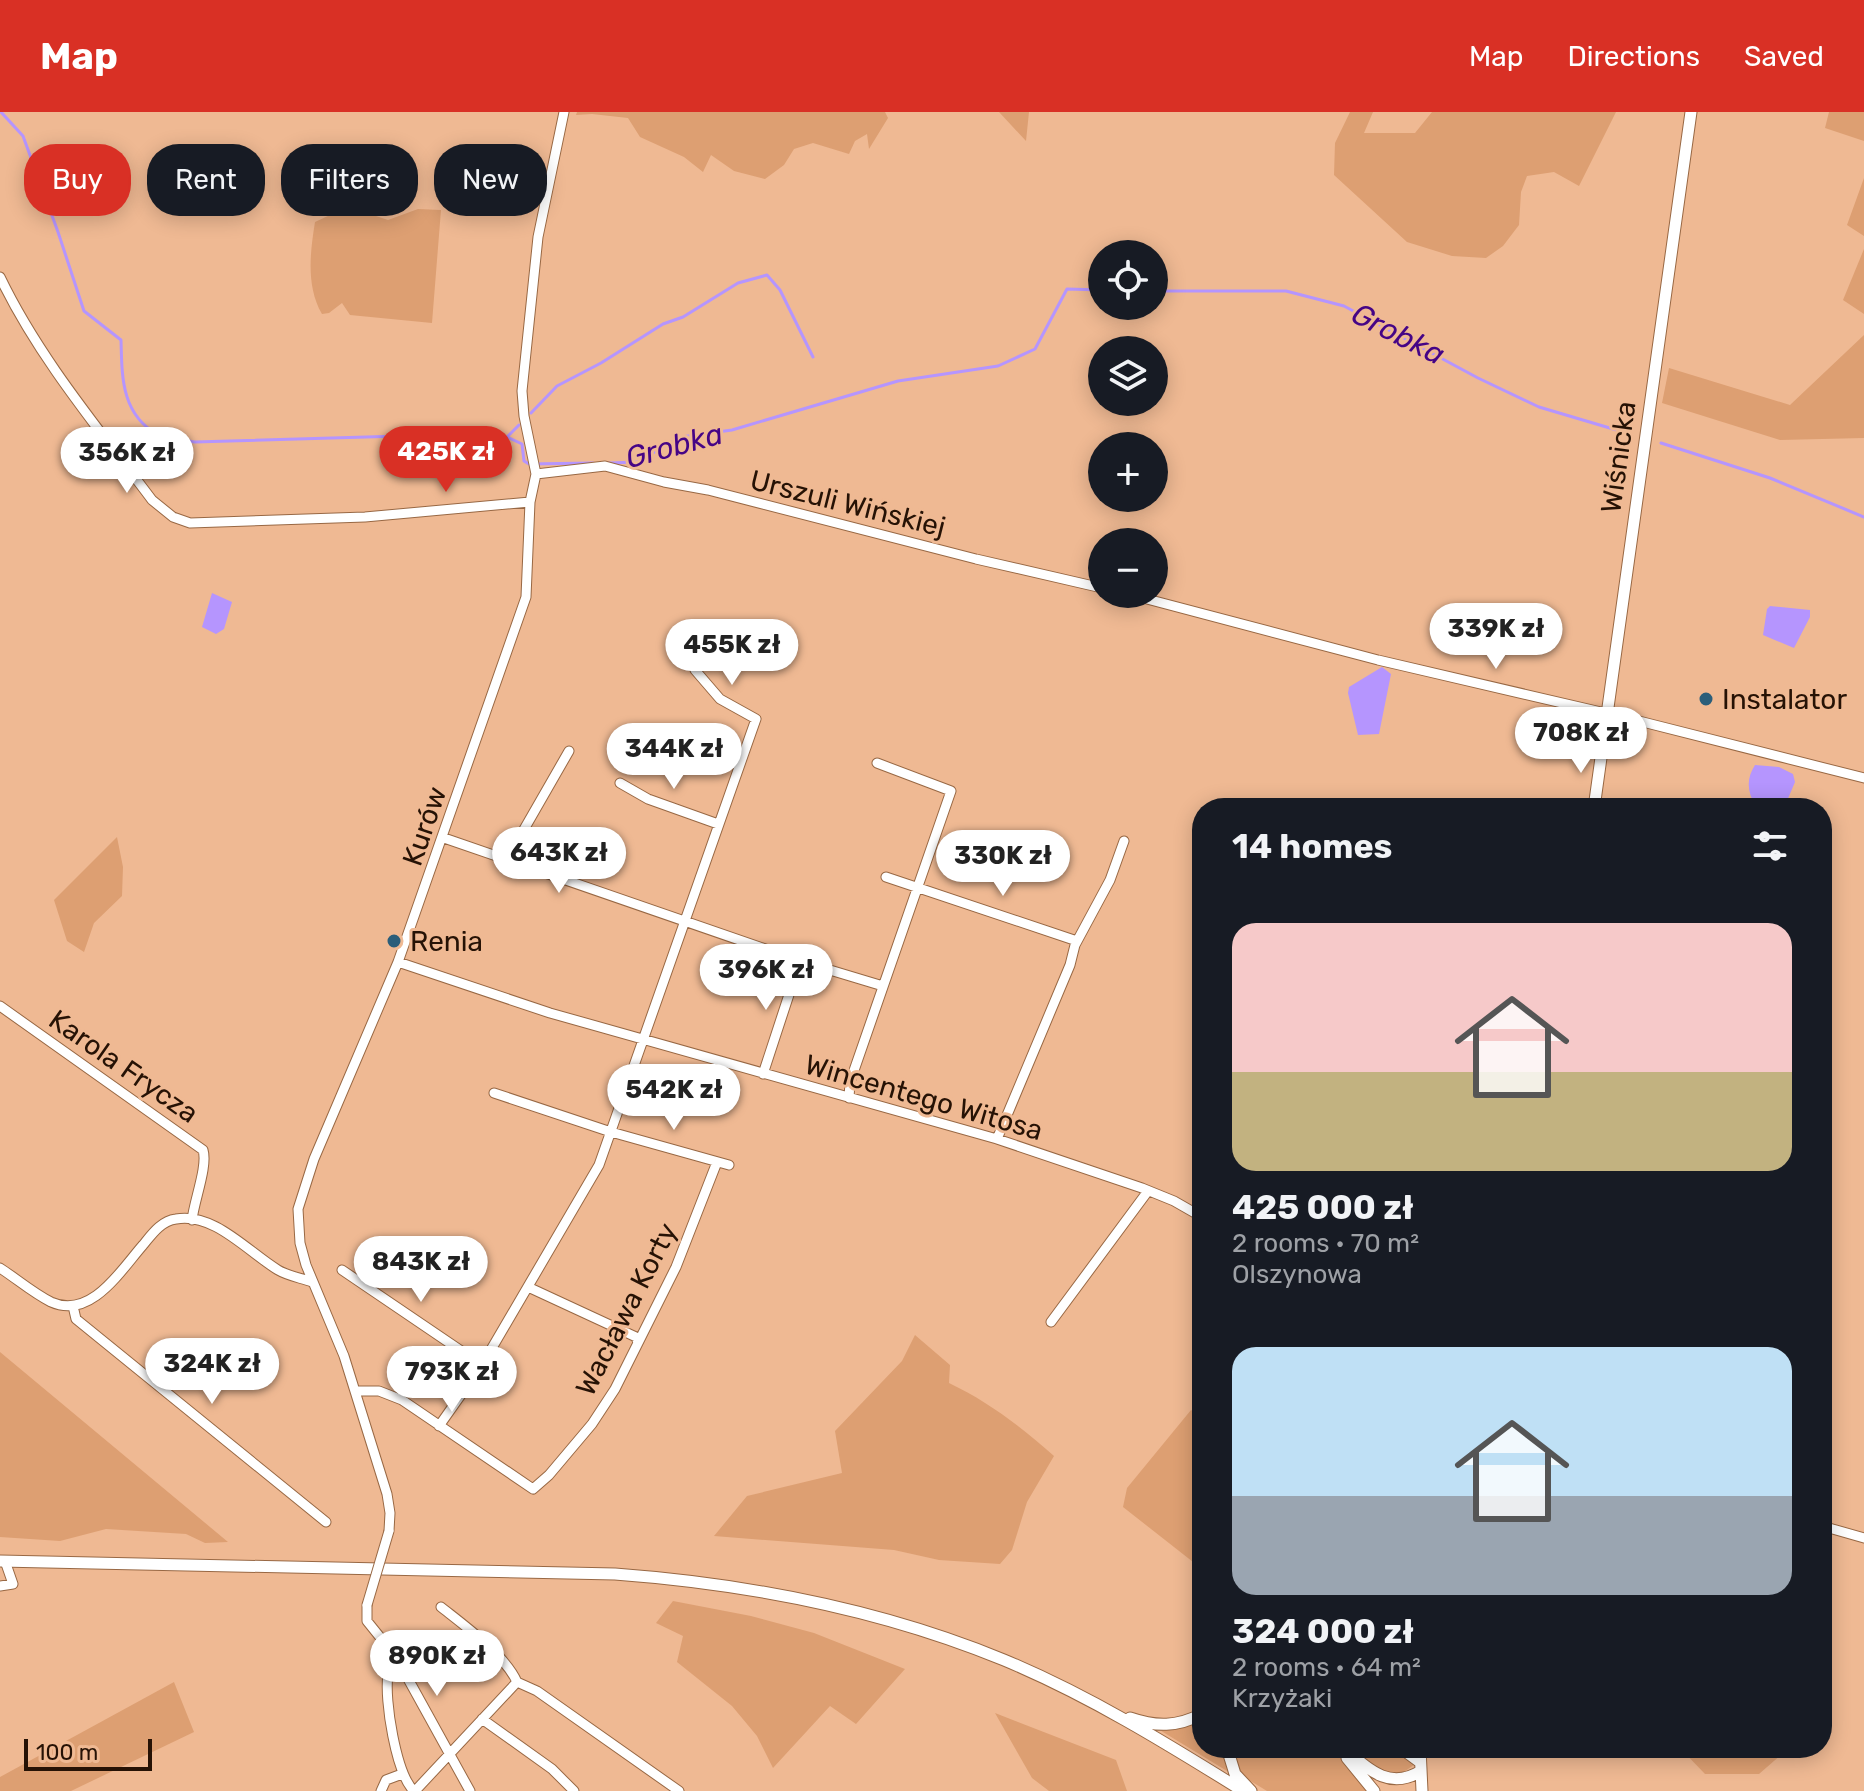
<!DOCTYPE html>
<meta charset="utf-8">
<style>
:root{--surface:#171b24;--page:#242831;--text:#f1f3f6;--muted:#9ea1a6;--accent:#d93025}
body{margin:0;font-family:Rubik,sans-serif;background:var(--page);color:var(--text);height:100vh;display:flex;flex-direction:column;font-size:30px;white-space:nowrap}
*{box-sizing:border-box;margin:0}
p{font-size:26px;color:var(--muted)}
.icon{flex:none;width:44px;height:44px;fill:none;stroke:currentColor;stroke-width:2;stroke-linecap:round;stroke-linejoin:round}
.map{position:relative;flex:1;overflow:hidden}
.sheet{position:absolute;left:1192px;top:686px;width:640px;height:960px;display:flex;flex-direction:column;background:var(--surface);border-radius:32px;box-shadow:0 4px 20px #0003}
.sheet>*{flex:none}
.banner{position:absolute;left:24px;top:32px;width:760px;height:72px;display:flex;gap:16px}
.tools{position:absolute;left:1088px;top:128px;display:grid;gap:16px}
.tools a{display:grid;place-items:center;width:80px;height:80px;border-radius:50%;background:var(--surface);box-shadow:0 4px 20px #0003;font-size:40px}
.scale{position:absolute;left:24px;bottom:20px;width:128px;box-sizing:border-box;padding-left:8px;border:4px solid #261205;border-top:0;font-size:22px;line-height:28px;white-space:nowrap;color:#261205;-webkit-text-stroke:6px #efb993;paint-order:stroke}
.price{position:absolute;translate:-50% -68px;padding:0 18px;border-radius:28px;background:#fff;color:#222;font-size:26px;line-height:52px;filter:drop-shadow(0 2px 4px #0008)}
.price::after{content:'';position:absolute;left:50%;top:48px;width:24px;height:18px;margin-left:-12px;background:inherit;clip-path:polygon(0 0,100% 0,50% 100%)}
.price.selected{background:var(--accent);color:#fff}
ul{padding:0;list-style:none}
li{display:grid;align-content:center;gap:16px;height:424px;padding:0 40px}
li span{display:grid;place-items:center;height:248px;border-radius:24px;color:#555}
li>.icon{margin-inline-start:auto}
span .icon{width:144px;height:144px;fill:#fffc;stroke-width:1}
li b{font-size:34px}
h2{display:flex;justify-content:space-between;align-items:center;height:96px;padding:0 40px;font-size:34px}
.pill{padding:0 28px;border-radius:32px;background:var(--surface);box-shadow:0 4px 20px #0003;font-size:28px;line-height:72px}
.pill.selected{background:var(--accent);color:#fff}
header{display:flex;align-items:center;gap:48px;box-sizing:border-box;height:112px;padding:0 40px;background:var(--accent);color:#fff}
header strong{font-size:38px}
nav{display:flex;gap:44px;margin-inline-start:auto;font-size:28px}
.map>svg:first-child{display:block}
</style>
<header>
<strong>Map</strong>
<nav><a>Map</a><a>Directions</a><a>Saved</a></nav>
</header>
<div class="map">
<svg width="1864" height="1679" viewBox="0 0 1864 1679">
<rect width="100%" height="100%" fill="#efb993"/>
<path fill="#dd9f72" d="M577 0H885L888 6 869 37 867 22 855 29 849 42 813 31 794 37 784 53 765 67 734 59 711 43 703 60 684 45 640 25 628 6 592 2 576 3Z
M999 0H1029L1026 29Z
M1350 0H1373L1364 21H1415L1432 0H1616L1579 74 1554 60 1527 64 1521 80 1519 113 1503 134 1486 146 1452 144 1407 130 1334 63 1335 31Z
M1829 0H1864V29L1825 16Z
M1864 66V124L1847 113Z
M418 97 441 98 432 211 350 203 342 191 329 201 322 202C306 174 310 141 315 110L330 103 348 102H370L388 108Z
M1864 137V202L1843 188Z
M1864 223V326L1780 328 1662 291 1669 256 1790 293Z
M117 725 123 755 122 784 94 811 84 840 67 829 54 788Z
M915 1223 950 1253 949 1271C989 1290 1021 1315 1054 1344L1027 1390 1012 1438 1000 1452 939 1448 894 1438 714 1424 747 1384 842 1361 835 1319 902 1249Z
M0 1240 228 1430 205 1431 186 1422 106 1417 60 1429 0 1425Z
M1191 1298 1202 1305V1457L1123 1395 1127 1376Z
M673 1489 751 1504 814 1521 905 1557 856 1612 830 1594 773 1656 757 1624 732 1594 677 1550 683 1524 656 1511Z
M174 1570 194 1620 71 1679H0V1665Z
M995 1601 1116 1648 1127 1679H1049L1032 1666Z
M1202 1606V1636H1223L1227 1659 1158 1617Z
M1233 1636H1332L1368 1679H1267L1244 1665 1237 1653Z
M1354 1636H1394L1415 1652 1404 1660 1393 1663 1371 1653Z
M1680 1636H1789L1759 1662H1705Z"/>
<path fill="#b595fe" d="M212 481 232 490 224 517 216 522 202 515Z
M1770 494 1810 498V505L1794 536 1763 523 1767 497Z
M1382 555 1391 562 1379 622 1358 623 1348 581 1349 575Z
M1755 653 1779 655 1793 662 1795 670 1784 696H1755L1756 694C1747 680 1746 667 1755 653Z"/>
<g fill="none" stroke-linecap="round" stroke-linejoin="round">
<path stroke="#b595fe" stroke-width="3" d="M1 0 23 24 58 120 84 199 121 228C122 265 121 302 158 323 167 328 184 328 195 330L470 322 507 325 522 332 524 349 529 352 593 351
M1154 179H1286L1344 194 1478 266 1539 295 1630 322
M531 301 557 274 601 251 663 212 683 205 738 171 767 163 780 178 813 245
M507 325 519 313
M1661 331 1770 366 1864 405
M609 351 637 350 681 325 732 318 898 269 998 254 1035 237 1067 177 1102 178"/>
<g stroke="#986844" stroke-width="11">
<path id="minor" d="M0 165C39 246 98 316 152 388L173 405 190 411 365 405 530 390
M536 362 605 354 664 370 708 378 976 447 1102 476
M1128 482 1378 548 1631 607 1864 666
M620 671 648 687 718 712
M444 726 800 849 883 874
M507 747 569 639
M886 765 1077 829
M398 850 550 901 997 1027 1142 1076 1174 1089 1202 1105
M0 894 203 1038C208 1054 194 1089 192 1108
M763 962 800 849
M494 981 611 1020 729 1053
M849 986 850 970 951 679 877 651
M997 1027 1070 853 1075 833 1110 768 1124 729
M0 1156C17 1167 33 1181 51 1190 91 1208 121 1158 143 1133 152 1122 161 1109 176 1107 214 1100 248 1140 278 1158 288 1164 301 1166 312 1170
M342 1158 482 1253
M528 1175 636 1225 638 1231
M73 1194 76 1207 326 1410
M1051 1210 1148 1079
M356 1279H379L402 1288 533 1377 549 1363 592 1312 615 1277 676 1155 717 1050
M439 1314 482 1253 599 1053 756 607 720 587 695 558
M1822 1414 1864 1426
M389 1419 390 1401 387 1382 344 1244 306 1153 300 1131 298 1097 314 1047 398 850 526 485 530 390 536 362 524 304 522 279 538 125 564 0
M0 1474 13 1472 5 1449
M367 1493V1509L396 1545 470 1679
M441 1495C465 1514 505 1543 517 1570
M396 1545C393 1551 389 1557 388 1563 384 1587 396 1662 414 1679
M517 1570 537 1579 679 1679
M482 1607 552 1657 574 1679
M381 1679 386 1668 402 1662
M415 1679 517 1570"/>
</g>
<g stroke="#986844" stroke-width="13">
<path id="major" d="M1594 696 1691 0
M0 1449 615 1462C749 1472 880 1497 1004 1548 1088 1583 1166 1631 1243 1679
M1130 1606C1156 1615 1177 1615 1202 1602
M1227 1636 1235 1662 1251 1679
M1344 1636C1368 1657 1389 1679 1421 1659
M1401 1636 1420 1650
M1420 1636 1422 1679
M1347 1646 1374 1679"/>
</g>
<use href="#minor" stroke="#fff" stroke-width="9"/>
<use href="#major" stroke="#fff" stroke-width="11"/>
<g stroke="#986844" stroke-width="11" stroke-linecap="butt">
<path id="minor-bridge" d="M367 1493 389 1419"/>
</g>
<use href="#minor-bridge" stroke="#fff" stroke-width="9"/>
</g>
<g fill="#2b5e7a" stroke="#efb993" stroke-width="3">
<circle cx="1706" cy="587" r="8"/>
<circle cx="394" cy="829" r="8"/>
</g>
<g text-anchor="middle" stroke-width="6" stroke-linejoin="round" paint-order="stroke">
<g font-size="28" fill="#261205" stroke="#efb993">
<text transform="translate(1618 345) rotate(-82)" y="10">Wiśnicka</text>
<text transform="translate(848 391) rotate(14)" y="10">Urszuli Wińskiej</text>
<text transform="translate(424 714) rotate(-71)" y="10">Kurów</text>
<text transform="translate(124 954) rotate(35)" y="10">Karola Frycza</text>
<text transform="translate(924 985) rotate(16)" y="10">Wincentego Witosa</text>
<text transform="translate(626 1197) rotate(-63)" y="10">Wacława Korty</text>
</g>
<g font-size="28" fill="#261205" stroke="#efb993" text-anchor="start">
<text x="1722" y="597">Instalator</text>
<text x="410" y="839">Renia</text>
</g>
<g font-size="30" font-style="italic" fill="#450486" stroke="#efb993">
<text transform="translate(1398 222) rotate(27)" y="10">Grobka</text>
<text transform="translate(674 334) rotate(-15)" y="10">Grobka</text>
</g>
</g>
</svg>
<div class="tools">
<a><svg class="icon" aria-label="locate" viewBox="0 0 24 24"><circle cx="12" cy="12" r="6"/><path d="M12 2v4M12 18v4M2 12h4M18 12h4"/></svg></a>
<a><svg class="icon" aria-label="layers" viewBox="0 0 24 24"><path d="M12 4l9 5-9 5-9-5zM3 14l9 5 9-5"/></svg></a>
<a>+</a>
<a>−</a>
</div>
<div class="scale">100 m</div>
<b class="price selected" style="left:446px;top:382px">425K zł</b>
<b class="price" style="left:127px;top:383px">356K zł</b>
<b class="price" style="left:1496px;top:559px">339K zł</b>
<b class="price" style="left:732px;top:575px">455K zł</b>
<b class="price" style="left:1581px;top:663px">708K zł</b>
<b class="price" style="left:674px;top:679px">344K zł</b>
<b class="price" style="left:559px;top:783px">643K zł</b>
<b class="price" style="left:1003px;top:786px">330K zł</b>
<b class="price" style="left:766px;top:900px">396K zł</b>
<b class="price" style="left:674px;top:1020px">542K zł</b>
<b class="price" style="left:421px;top:1192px">843K zł</b>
<b class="price" style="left:212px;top:1294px">324K zł</b>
<b class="price" style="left:452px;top:1302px">793K zł</b>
<b class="price" style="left:437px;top:1586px">890K zł</b>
<div class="banner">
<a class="pill selected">Buy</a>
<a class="pill">Rent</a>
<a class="pill">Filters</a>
<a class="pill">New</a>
</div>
<section class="sheet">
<h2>14 homes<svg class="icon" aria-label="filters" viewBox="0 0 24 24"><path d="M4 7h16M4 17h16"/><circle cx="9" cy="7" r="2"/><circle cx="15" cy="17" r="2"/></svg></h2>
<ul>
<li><span style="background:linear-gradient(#f6c9c9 60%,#c2b280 0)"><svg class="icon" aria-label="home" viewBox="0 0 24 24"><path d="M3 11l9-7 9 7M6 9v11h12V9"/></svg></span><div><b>425 000 zł</b><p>2 rooms · 70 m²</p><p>Olszynowa</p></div></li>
<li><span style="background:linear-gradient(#bfe0f5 60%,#9aa5b1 0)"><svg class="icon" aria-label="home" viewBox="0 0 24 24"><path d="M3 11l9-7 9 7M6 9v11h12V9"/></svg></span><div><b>324 000 zł</b><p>2 rooms · 64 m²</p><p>Krzyżaki</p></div></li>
</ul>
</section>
</div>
